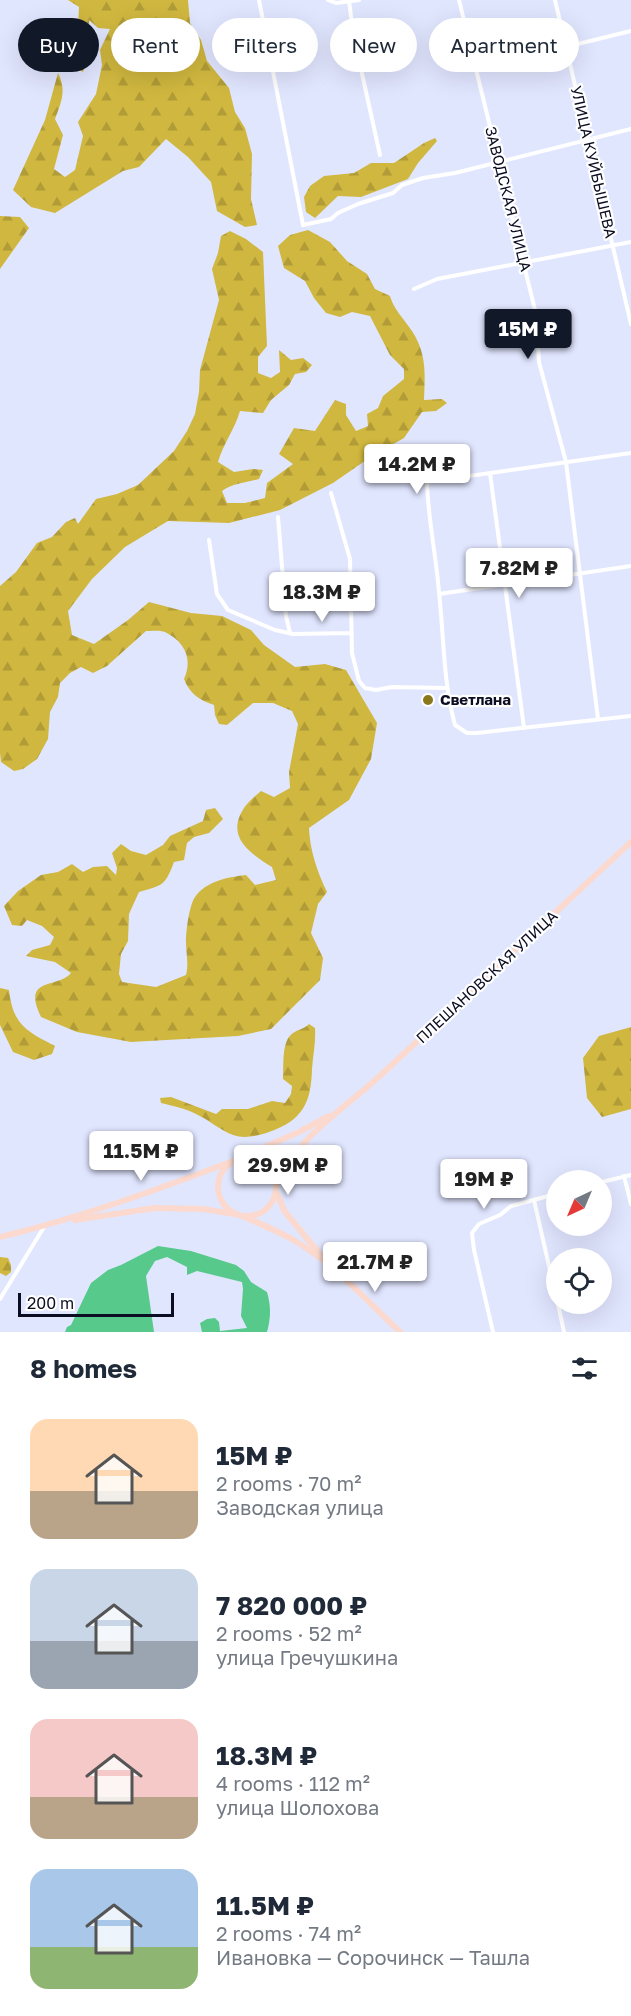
<!DOCTYPE html>
<meta charset="utf-8">
<style>
:root{--surface:#fff;--page:#f2f2f3;--text:#1f2937;--muted:#747a83;--accent:#111827}
body{margin:0;font-family:"Golos Text",sans-serif;background:var(--page);color:var(--text);height:100vh;display:flex;flex-direction:column;font-size:22px;white-space:nowrap}
*{box-sizing:border-box;margin:0}
p{font-size:20px;color:var(--muted)}
.icon{flex:none;width:33px;height:33px;fill:none;stroke:currentColor;stroke-width:2;stroke-linecap:round;stroke-linejoin:round}
.map{position:relative;height:1332px;overflow:hidden}
.drawer{display:flex;flex-direction:column;background:var(--surface);flex:1}
.drawer>*{flex:none}
.banner{position:absolute;left:18px;top:18px;width:596px;height:54px;display:flex;gap:12px}
.needle{width:39px;rotate:224deg}
.controls{position:absolute;left:546px;top:1170px;display:grid;gap:12px}
.controls a{display:grid;place-items:center;width:66px;height:66px;border-radius:50%;background:var(--surface);box-shadow:0 6px 24px #0002;font-size:30px}
.scale{position:absolute;left:18px;bottom:15px;width:156px;box-sizing:border-box;padding-left:6px;border:3px solid #0b0d22;border-top:0;font-size:16px;line-height:21px;white-space:nowrap;color:#0b0d22;-webkit-text-stroke:4px #fff;paint-order:stroke}
.price{position:absolute;translate:-50% -51px;padding:0 14px;border-radius:6px;background:#fff;color:#222;font-size:20px;line-height:39px;filter:drop-shadow(0 2px 3px #0008)}
.price::after{content:'';position:absolute;left:50%;top:36px;width:18px;height:14px;margin-left:-9px;background:inherit;clip-path:polygon(0 0,100% 0,50% 100%)}
.price.current{background:var(--accent);color:#fff}
ul{padding:0;list-style:none}
li{display:flex;align-items:center;gap:18px;height:150px;padding:0 30px}
li span{display:grid;place-items:center;flex:none;width:168px;height:120px;border-radius:18px;color:#555}
li>.icon{margin-inline-start:auto}
span .icon{width:72px;height:72px;fill:#fffc;stroke-width:1}
li b{font-size:26px}
h2{display:flex;justify-content:space-between;align-items:center;height:72px;padding:0 30px;font-size:26px}
.chip{padding:0 21px;border-radius:27px;background:var(--surface);box-shadow:0 6px 24px #0002;font-size:21px;line-height:54px}
.chip.current{background:var(--accent);color:#fff}
.map>svg:first-child{display:block}
</style>
<div class="map">
<svg width="631" height="1332" viewBox="0 0 631 1332">
<defs>
<pattern id="forest-firs" width="22" height="20" patternUnits="userSpaceOnUse" patternTransform="scale(1.5)"><rect width="22" height="20" fill="#d0b73f"/><path d="M5 1l3.5 6h-7zM16 11l3.5 6h-7z" fill="#b19c37"/></pattern>
</defs>
<rect width="100%" height="100%" fill="#e1e6ff"/>
<path fill="url(#forest-firs)" d="M68 0H188L190 23 201 40 207 61 229 88 235 112 245 128 252 154 251 199 257 225 245 227 217 211 211 182 188 157 166 139 139 167 123 171 55 213 31 207 13 190 45 120 58 73C67 90 61 103 55 119L63 135 54 169 65 177 75 170 83 136 78 122 96 94 102 65 100 50 110 29 98 28 89 20 90 52 83 72 71 65 66 59 77 49 79 7Z
M435 138 437 141 418 163 408 179 361 197 338 196 315 218 306 212 304 197 310 186 324 176 354 173 371 163H394L424 143Z
M0 216 20 217 29 228 0 269Z
M308 230 330 242 347 261 367 274 375 289 390 296C394 310 404 319 412 331 427 354 425 374 424 400L442 399 447 403 436 411 422 412 404 438 372 456 333 483 280 510 229 523 168 521 125 547 92 579 68 611 72 635 94 644 128 620 149 602 191 613 222 616 251 630 264 645 295 667 325 664 346 670 377 723 371 759 349 800 309 828C310 851 317 871 327 892L318 904 311 933 323 958 320 980 271 1029 238 1036 131 1042 77 1032 41 1017C21 976 58 989 71 973L55 962 26 956 32 950 50 945 54 937 42 926 27 920 22 926 12 925 4 906 18 891 41 875 58 872 72 864 83 872 93 867 107 866 116 875 117 868 112 853 121 844 131 851 146 855 163 845 170 836 203 821 206 810 215 808 223 819 209 833 194 837 187 843 184 860 174 862C165 886 163 885 139 892L129 914 128 941 121 954 119 974 122 982 156 987 186 975C189 964 186 954 186 942 186 931 189 906 195 897 206 881 229 877 246 875L255 885 276 880 272 867C250 853 225 837 244 808 248 802 255 796 261 791L274 797 290 788 289 772 298 724 292 711 273 703H253L227 725 219 724 215 715 214 705C199 700 190 694 184 679 193 659 185 642 165 632 160 630 151 631 146 631L107 666 93 673 81 667 70 673 60 683 58 697 50 712 48 739 37 759 23 769 14 771 1 762 0 753V586L16 572 37 543 52 537 66 522 75 518 78 524 96 499 117 494 138 485 174 451 187 431 195 414 199 392 200 370 219 300 212 269 218 253 221 236 230 231 246 239 263 252 267 346 258 357V373L271 378 280 372 279 350 291 360 303 358 312 365 306 372 295 374 289 385 271 400 263 413 240 411C235 429 223 444 218 462L234 472 253 469 263 470 259 479C246 483 233 483 222 491L227 503H245L265 498 267 483 293 464 279 454 294 428 315 431 335 400 346 404V415L356 431 368 426 367 414 378 408 383 396 404 379V369L390 355 370 316 352 312 340 317 326 313 314 298 305 281 284 268 278 246 290 235Z
M0 988 9 990C13 1025 26 1031 55 1046L52 1054 34 1060 13 1052 0 1025Z
M309 1024 315 1028C316 1042 313 1055 312 1069 311 1103 303 1120 269 1132 258 1136 244 1139 233 1135 220 1130 209 1120 196 1114 185 1108 173 1106 161 1103L160 1098 171 1097 216 1114 222 1109H248L272 1101 285 1103 291 1094 292 1086 283 1079C284 1066 281 1041 293 1033 299 1029 304 1029 309 1024Z
M631 1027V1109L602 1117 587 1098 583 1058 599 1036Z
M0 1257 8 1258 11 1265V1272L6 1276 0 1273Z"/>
<path fill="#56c98b" d="M158 1246 191 1251 236 1265 244 1271 251 1282 267 1292C271 1306 271 1317 267 1332H202L200 1323 207 1319 215 1318 219 1322 220 1331 247 1328 241 1316 243 1289 242 1282 197 1271 187 1275V1267L167 1257 155 1261 146 1276 154 1332H65L67 1327 71 1325 91 1283 108 1270 121 1265Z"/>
<g fill="none" stroke-linecap="round" stroke-linejoin="round">
<path stroke="#fff" stroke-width="4" d="M259 0 303 225 331 219 338 213 358 204 393 193 402 185 423 178 455 173 631 129
M328 0 336 3 359 0
M349 0 353 33 380 155
M459 0 536 314 539 362 566 462 598 719
M555 0 631 324
M476 69 631 31
M414 289 437 279 631 242
M631 453 427 482C428 519 436 555 439 592 444 637 443 682 455 725L467 733H477L631 716
M490 473 524 728
M331 493 350 559 352 653 359 681 365 688 376 690 392 687 446 688
M278 517 286 616 290 633
M209 540 217 594 228 610 275 630 293 634 352 633
M439 594 631 566
M624 1176 631 1204
M602 1182 631 1175
M534 1200 556 1297
M0 1299 44 1227
M558 1304 564 1332
M493 1332 474 1250 472 1233 479 1224 500 1215 511 1206 556 1194"/>
<path stroke="#fbd9ce" stroke-width="6" d="M244 1156 299 1132 329 1116
M218 1187a29 29 0 1 1 58 0a29 29 0 1 1-58 0Z
M277 1184C297 1136 346 1108 383 1073 466 996 549 919 631 842
M276 1192 285 1212 324 1259
M242 1216C261 1224 280 1232 297 1242 336 1266 367 1301 400 1332
M75 1220 154 1208 203 1209 234 1214
M0 1237C80 1218 156 1190 233 1161"/>
</g>
<circle fill="#8b781d" stroke="#fff" stroke-width="2" cx="428" cy="700" r="6"/>
<g text-anchor="middle" stroke-width="4.5" stroke-linejoin="round" paint-order="stroke">
<g font-size="15" fill="#0b0d22" stroke="#fff">
<text transform="translate(593 162) rotate(77)" y="5">УЛИЦА КУЙБЫШЕВА</text>
<text transform="translate(508 199) rotate(76)" y="5">ЗАВОДСКАЯ УЛИЦА</text>
<text transform="translate(487 977) rotate(-43)" y="5">ПЛЕШАНОВСКАЯ УЛИЦА</text>
</g>
<g font-size="15" font-weight="bold" fill="#0b0d22" stroke="#fff" text-anchor="start">
<text x="440" y="705">Светлана</text>
</g>
</g>
</svg>
<div class="controls">
<a><svg class="needle" viewBox="-14 -14 28 28"><path d="M0-13l5 13h-10z" fill="#e53935"/><path d="M0 13l5-13h-10z" fill="#747a83"/></svg></a>
<a><svg class="icon" aria-label="locate" viewBox="0 0 24 24"><circle cx="12" cy="12" r="6"/><path d="M12 2v4M12 18v4M2 12h4M18 12h4"/></svg></a>
</div>
<div class="scale">200 m</div>
<b class="price current" style="left:528px;top:360px">15M ₽</b>
<b class="price" style="left:417px;top:495px">14.2M ₽</b>
<b class="price" style="left:519px;top:599px">7.82M ₽</b>
<b class="price" style="left:322px;top:623px">18.3M ₽</b>
<b class="price" style="left:141px;top:1182px">11.5M ₽</b>
<b class="price" style="left:288px;top:1196px">29.9M ₽</b>
<b class="price" style="left:484px;top:1210px">19M ₽</b>
<b class="price" style="left:375px;top:1293px">21.7M ₽</b>
<div class="banner">
<a class="chip current">Buy</a>
<a class="chip">Rent</a>
<a class="chip">Filters</a>
<a class="chip">New</a>
<a class="chip">Apartment</a>
</div>
</div>
<section class="drawer">
<h2>8 homes<svg class="icon" aria-label="filters" viewBox="0 0 24 24"><path d="M4 7h16M4 17h16"/><circle cx="9" cy="7" r="2"/><circle cx="15" cy="17" r="2"/></svg></h2>
<ul>
<li><span style="background:linear-gradient(#ffd9b3 60%,#b9a48a 0)"><svg class="icon" aria-label="home" viewBox="0 0 24 24"><path d="M3 11l9-7 9 7M6 9v11h12V9"/></svg></span><div><b>15M ₽</b><p>2 rooms · 70 m²</p><p>Заводская улица</p></div></li>
<li><span style="background:linear-gradient(#c9d6e8 60%,#9aa5b1 0)"><svg class="icon" aria-label="home" viewBox="0 0 24 24"><path d="M3 11l9-7 9 7M6 9v11h12V9"/></svg></span><div><b>7 820 000 ₽</b><p>2 rooms · 52 m²</p><p>улица Гречушкина</p></div></li>
<li><span style="background:linear-gradient(#f6c9c9 65%,#b9a48a 0)"><svg class="icon" aria-label="home" viewBox="0 0 24 24"><path d="M3 11l9-7 9 7M6 9v11h12V9"/></svg></span><div><b>18.3M ₽</b><p>4 rooms · 112 m²</p><p>улица Шолохова</p></div></li>
<li><span style="background:linear-gradient(#a9c7e8 65%,#8fb573 0)"><svg class="icon" aria-label="home" viewBox="0 0 24 24"><path d="M3 11l9-7 9 7M6 9v11h12V9"/></svg></span><div><b>11.5M ₽</b><p>2 rooms · 74 m²</p><p>Ивановка — Сорочинск — Ташла</p></div></li>
</ul>
</section>
